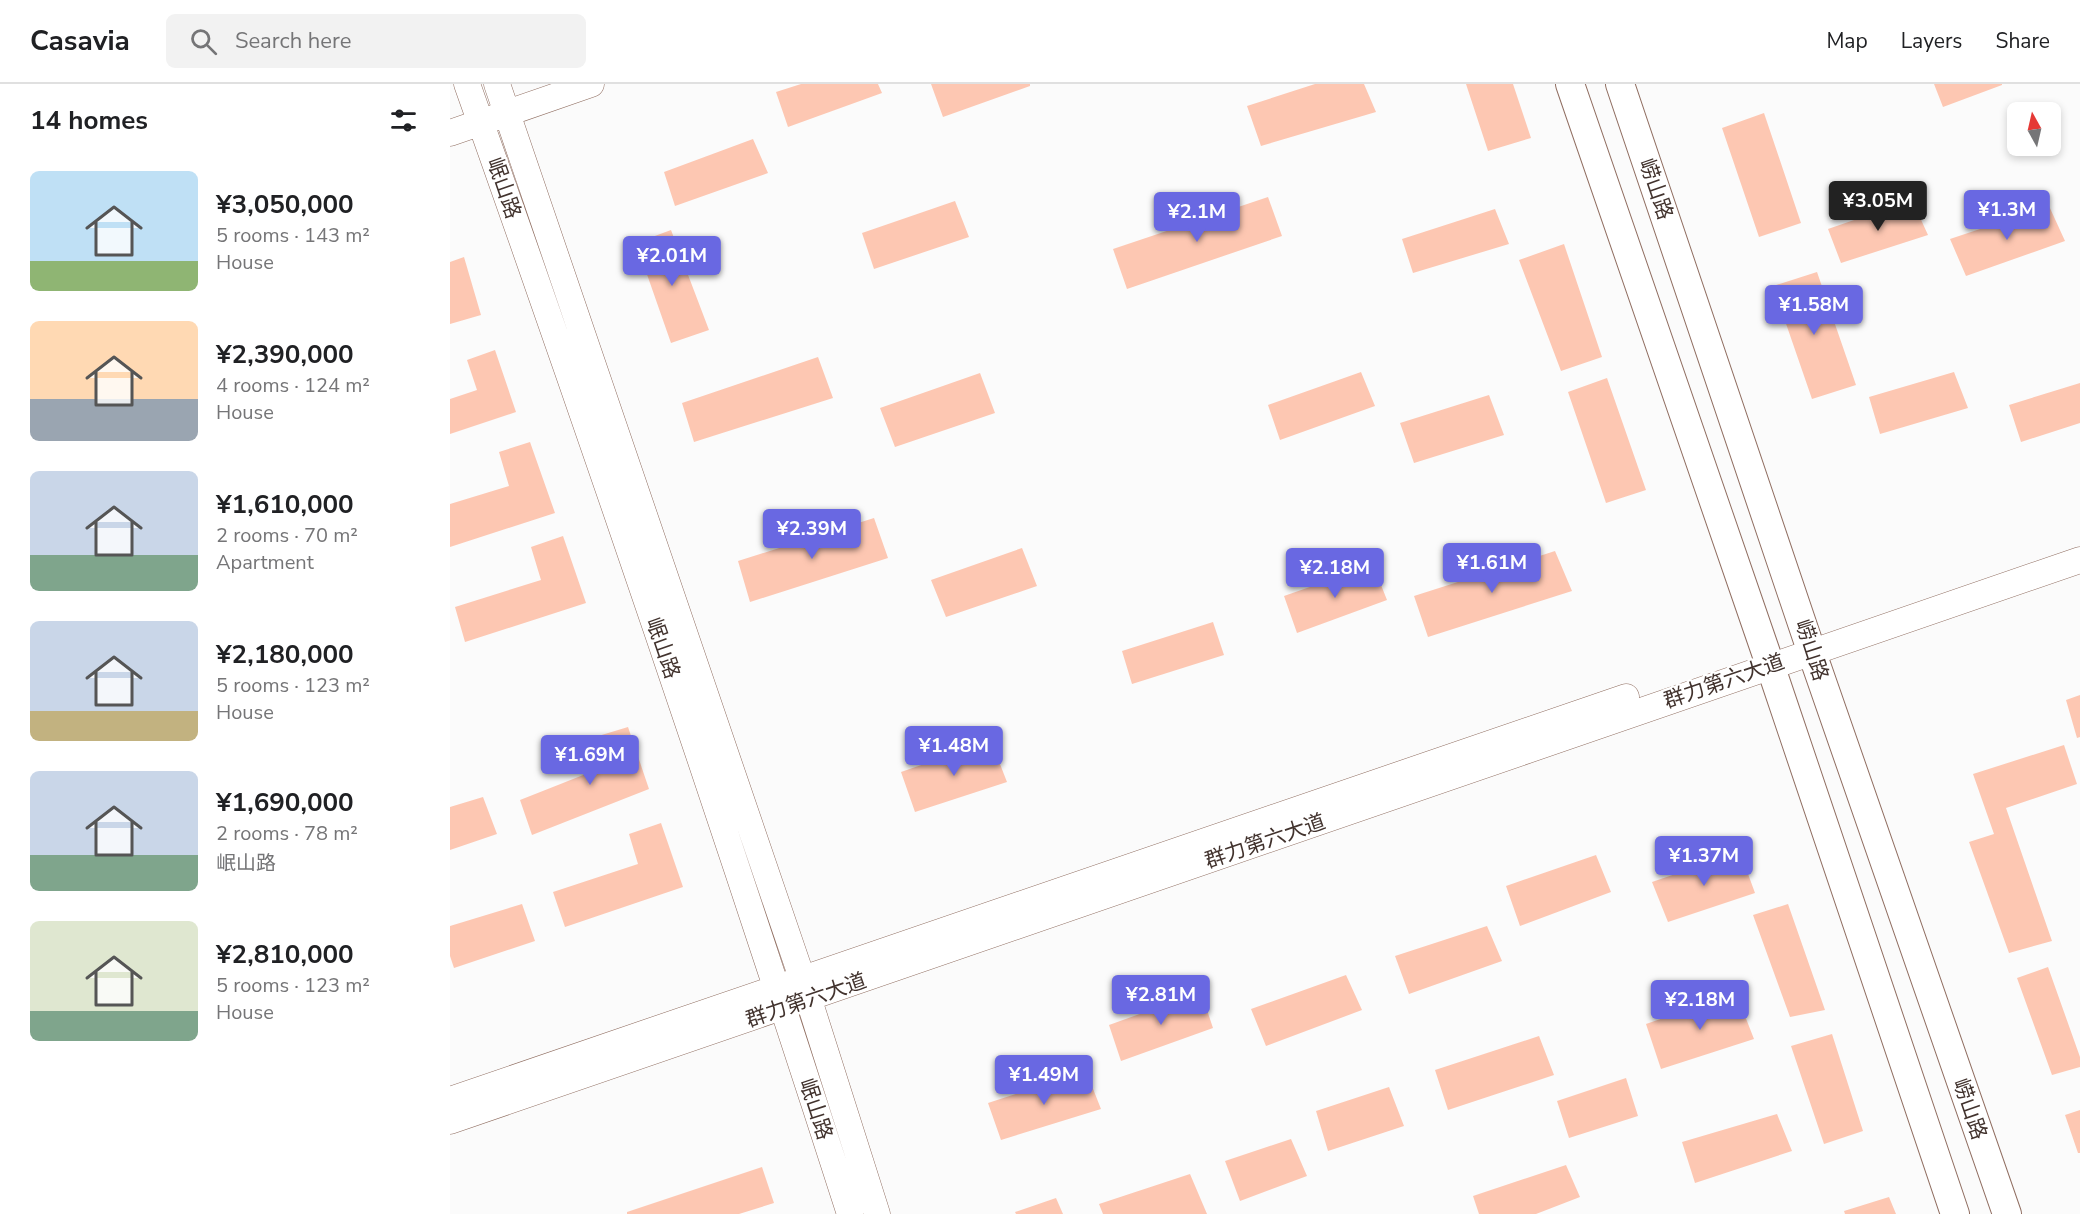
<!DOCTYPE html>
<meta charset="utf-8">
<style>
:root{--surface:#fff;--page:#f2f2f2;--text:#202124;--muted:#757577;--line:#e0e0e0;--accent:#6968e2}
body{margin:0;font-family:"Nunito Sans","Noto Sans SC",sans-serif;background:var(--page);color:var(--text);height:100vh;display:flex;flex-direction:column;font-size:22px;white-space:nowrap}
*{box-sizing:border-box;margin:0}
p{font-size:20px;color:var(--muted)}
.icon{flex:none;width:33px;height:33px;fill:none;stroke:currentColor;stroke-width:2;stroke-linecap:round;stroke-linejoin:round}
.map{position:relative;flex:1;overflow:hidden}
.panel{display:flex;flex-direction:column;background:var(--surface);width:450px}
.panel>*{flex:none}
.needle{width:39px;rotate:352deg}
.fabs{position:absolute;left:1557px;top:18px;display:grid;gap:12px}
.fabs a{display:grid;place-items:center;width:54px;height:54px;border-radius:9px;background:var(--surface);box-shadow:0 3px 9px #0003;font-size:30px}
.price{position:absolute;translate:-50% -51px;padding:0 14px;border-radius:6px;background:var(--accent);color:#fff;font-size:20px;line-height:39px;filter:drop-shadow(0 2px 3px #0008)}
.price::after{content:'';position:absolute;left:50%;top:36px;width:18px;height:14px;margin-left:-9px;background:inherit;clip-path:polygon(0 0,100% 0,50% 100%)}
.price.current{background:#222;color:#fff}
ul{padding:0;list-style:none}
li{display:flex;align-items:center;gap:18px;height:150px;padding:0 30px}
li span{display:grid;place-items:center;flex:none;width:168px;height:120px;border-radius:9px;color:#555}
li>.icon{margin-inline-start:auto}
span .icon{width:72px;height:72px;fill:#fffc;stroke-width:1}
li b{font-size:26px}
h2{display:flex;justify-content:space-between;align-items:center;height:72px;padding:0 30px;font-size:26px}
header{display:flex;align-items:center;gap:36px;box-sizing:border-box;height:84px;padding:0 30px;background:var(--surface);border-bottom:2px solid var(--line)}
header strong{font-size:28px}
nav{display:flex;gap:33px;margin-inline-start:auto;font-size:21px}
.search{width:420px;height:54px;background:var(--page);display:flex;align-items:center;gap:15px;box-sizing:border-box;padding:0 21px;border-radius:9px;color:var(--muted);font-size:22px}
main{display:flex;flex:1;min-height:0}
.map>svg:first-child{display:block}
</style>
<header>
<strong>Casavia</strong>
<div class="search"><svg class="icon" aria-label="search" viewBox="0 0 24 24"><circle cx="10" cy="10" r="6"/><path d="M15 15l6 6"/></svg>Search here</div>
<nav><a>Map</a><a>Layers</a><a>Share</a></nav>
</header>
<main>
<section class="panel">
<h2>14 homes<svg class="icon" aria-label="filters" viewBox="0 0 24 24"><path d="M4 7h16M4 17h16"/><circle cx="9" cy="7" r="2"/><circle cx="15" cy="17" r="2"/></svg></h2>
<ul>
<li><span style="background:linear-gradient(#bfe0f5 75%,#8fb573 0)"><svg class="icon" aria-label="home" viewBox="0 0 24 24"><path d="M3 11l9-7 9 7M6 9v11h12V9"/></svg></span><div><b>¥3,050,000</b><p>5 rooms · 143 m²</p><p>House</p></div></li>
<li><span style="background:linear-gradient(#ffd9b3 65%,#9aa5b1 0)"><svg class="icon" aria-label="home" viewBox="0 0 24 24"><path d="M3 11l9-7 9 7M6 9v11h12V9"/></svg></span><div><b>¥2,390,000</b><p>4 rooms · 124 m²</p><p>House</p></div></li>
<li><span style="background:linear-gradient(#c9d6e8 70%,#7fa58c 0)"><svg class="icon" aria-label="home" viewBox="0 0 24 24"><path d="M3 11l9-7 9 7M6 9v11h12V9"/></svg></span><div><b>¥1,610,000</b><p>2 rooms · 70 m²</p><p>Apartment</p></div></li>
<li><span style="background:linear-gradient(#c9d6e8 75%,#c2b280 0)"><svg class="icon" aria-label="home" viewBox="0 0 24 24"><path d="M3 11l9-7 9 7M6 9v11h12V9"/></svg></span><div><b>¥2,180,000</b><p>5 rooms · 123 m²</p><p>House</p></div></li>
<li><span style="background:linear-gradient(#c9d6e8 70%,#7fa58c 0)"><svg class="icon" aria-label="home" viewBox="0 0 24 24"><path d="M3 11l9-7 9 7M6 9v11h12V9"/></svg></span><div><b>¥1,690,000</b><p>2 rooms · 78 m²</p><p>岷山路</p></div></li>
<li><span style="background:linear-gradient(#dfe7d0 75%,#7fa58c 0)"><svg class="icon" aria-label="home" viewBox="0 0 24 24"><path d="M3 11l9-7 9 7M6 9v11h12V9"/></svg></span><div><b>¥2,810,000</b><p>5 rooms · 123 m²</p><p>House</p></div></li>
</ul>
</section>
<div class="map">
<svg width="1630" height="1130" viewBox="0 0 1630 1130">
<rect width="100%" height="100%" fill="#fbfbfb"/>
<path fill="#fdc7b2" d="M351 0H428L432 9 338 43 326 8Z
M481 0H580V2L493 33Z
M865 0H914L926 28 811 62 797 22Z
M1016 0H1063L1081 54 1038 67Z
M1484 0H1552V1L1493 23Z
M1314 29 1351 139 1309 153 1272 44Z
M303 55 318 89 225 122 214 88Z
M818 113 832 152 677 205 663 165Z
M1462 116 1478 151 1391 179 1378 145Z
M505 117 519 153 424 185 412 149Z
M1599 122 1615 157 1516 192 1500 155Z
M1045 125 1059 160 963 189 952 155Z
M221 146 259 246 221 259 186 159Z
M1114 160 1152 273 1111 287 1069 176Z
M14 173 31 231 0 240V178Z
M1367 188 1406 301 1362 315 1323 202Z
M45 266 66 328 0 350V315L27 306 17 276Z
M368 273 383 314 244 358 232 319Z
M911 288 925 322 830 356 818 321Z
M1504 288 1518 324 1430 350 1419 313Z
M530 289 545 329 445 363 430 324Z
M1157 294 1196 406 1156 419 1118 308Z
M1630 299V339L1571 358 1559 321Z
M1039 311 1054 351 964 379 950 339Z
M80 358 105 429 0 463V420L59 402 49 368Z
M424 434 438 474 300 518 288 477Z
M113 452 136 519 15 558 5 523 91 496 81 463Z
M572 464 587 502 496 533 481 496Z
M1105 467 1122 507 978 553 964 512Z
M923 481 937 516 847 549 834 512Z
M763 538 774 571 682 600 672 567Z
M1630 611V653L1627 654 1616 616Z
M178 643 199 705 82 751 70 716 156 682 145 653Z
M541 657 557 698 465 728 451 688Z
M1614 661 1627 700 1556 724 1602 857 1559 869 1519 758 1544 750 1523 690Z
M33 713 47 750 0 766V723Z
M211 739 233 803 115 843 103 808 188 780 179 750Z
M1290 768 1305 809 1218 838 1202 798Z
M1146 771 1161 808 1070 842 1056 802Z
M72 820 85 857 4 884 0 872V842Z
M1338 820 1375 926 1340 933 1303 831Z
M1037 842 1052 877 959 910 945 872Z
M1598 883 1630 973V983L1602 991 1567 894Z
M896 891 912 926 816 962 801 925Z
M751 908 763 944 671 977 659 941Z
M1286 909 1304 955 1211 985 1196 940Z
M1382 950 1413 1047 1374 1060 1341 962Z
M1089 952 1104 991 998 1026 985 986Z
M636 987 651 1025 551 1056 538 1019Z
M1176 994 1188 1032 1119 1054 1107 1017Z
M939 1003 954 1042 878 1067 866 1027Z
M1630 1026V1069H1628L1615 1031Z
M1327 1030 1342 1067 1245 1099 1232 1058Z
M841 1055 857 1092 790 1117 775 1077Z
M1116 1081 1130 1113 1086 1130H1029L1023 1112Z
M312 1083 324 1119 289 1130H177V1128Z
M740 1090 757 1130H653L649 1120Z
M1439 1113 1446 1130H1395L1394 1127Z
M606 1114 613 1130H566L565 1128Z"/>
<g fill="none" stroke-linecap="round" stroke-linejoin="round">
<g stroke="#906e61" stroke-width="27">
<path id="secondary" d="M17 0C150 375 278 751 400 1130
M47 0 352 894 427 1130
M0 49 141 0
M0 1016 1176 613
M0 1037C544 853 1085 659 1630 476"/>
</g>
<g stroke="#906e61" stroke-width="30">
<path id="primary" d="M1120 0 1315 566 1505 1130
M1170 0 1361 566 1557 1130"/>
</g>
<use href="#secondary" stroke="#fff" stroke-width="26"/>
<use href="#primary" stroke="#fff" stroke-width="28"/>
</g>
<g text-anchor="middle" stroke-width="4.5" stroke-linejoin="round" paint-order="stroke">
<g font-size="21" fill="#42332e" stroke="#fff">
<text transform="translate(54 104) rotate(71)" y="7">岷山路</text>
<text transform="translate(1206 105) rotate(71)" y="7">崂山路</text>
<text transform="translate(213 564) rotate(71)" y="7">岷山路</text>
<text transform="translate(1362 566) rotate(72)" y="7">崂山路</text>
<text transform="translate(1274 597) rotate(-19)" y="7">群力第六大道</text>
<text transform="translate(815 757) rotate(-19)" y="7">群力第六大道</text>
<text transform="translate(356 916) rotate(-19)" y="7">群力第六大道</text>
<text transform="translate(366 1025) rotate(72)" y="7">岷山路</text>
<text transform="translate(1520 1025) rotate(71)" y="7">崂山路</text>
</g>
</g>
</svg>
<div class="fabs">
<a><svg class="needle" viewBox="-14 -14 28 28"><path d="M0-13l5 13h-10z" fill="#e53935"/><path d="M0 13l5-13h-10z" fill="#757577"/></svg></a>
</div>
<b class="price current" style="left:1428px;top:148px">¥3.05M</b>
<b class="price" style="left:1557px;top:157px">¥1.3M</b>
<b class="price" style="left:747px;top:159px">¥2.1M</b>
<b class="price" style="left:222px;top:203px">¥2.01M</b>
<b class="price" style="left:1364px;top:252px">¥1.58M</b>
<b class="price" style="left:362px;top:476px">¥2.39M</b>
<b class="price" style="left:1042px;top:510px">¥1.61M</b>
<b class="price" style="left:885px;top:515px">¥2.18M</b>
<b class="price" style="left:504px;top:693px">¥1.48M</b>
<b class="price" style="left:140px;top:702px">¥1.69M</b>
<b class="price" style="left:1254px;top:803px">¥1.37M</b>
<b class="price" style="left:711px;top:942px">¥2.81M</b>
<b class="price" style="left:1250px;top:947px">¥2.18M</b>
<b class="price" style="left:594px;top:1022px">¥1.49M</b>
</div>
</main>
